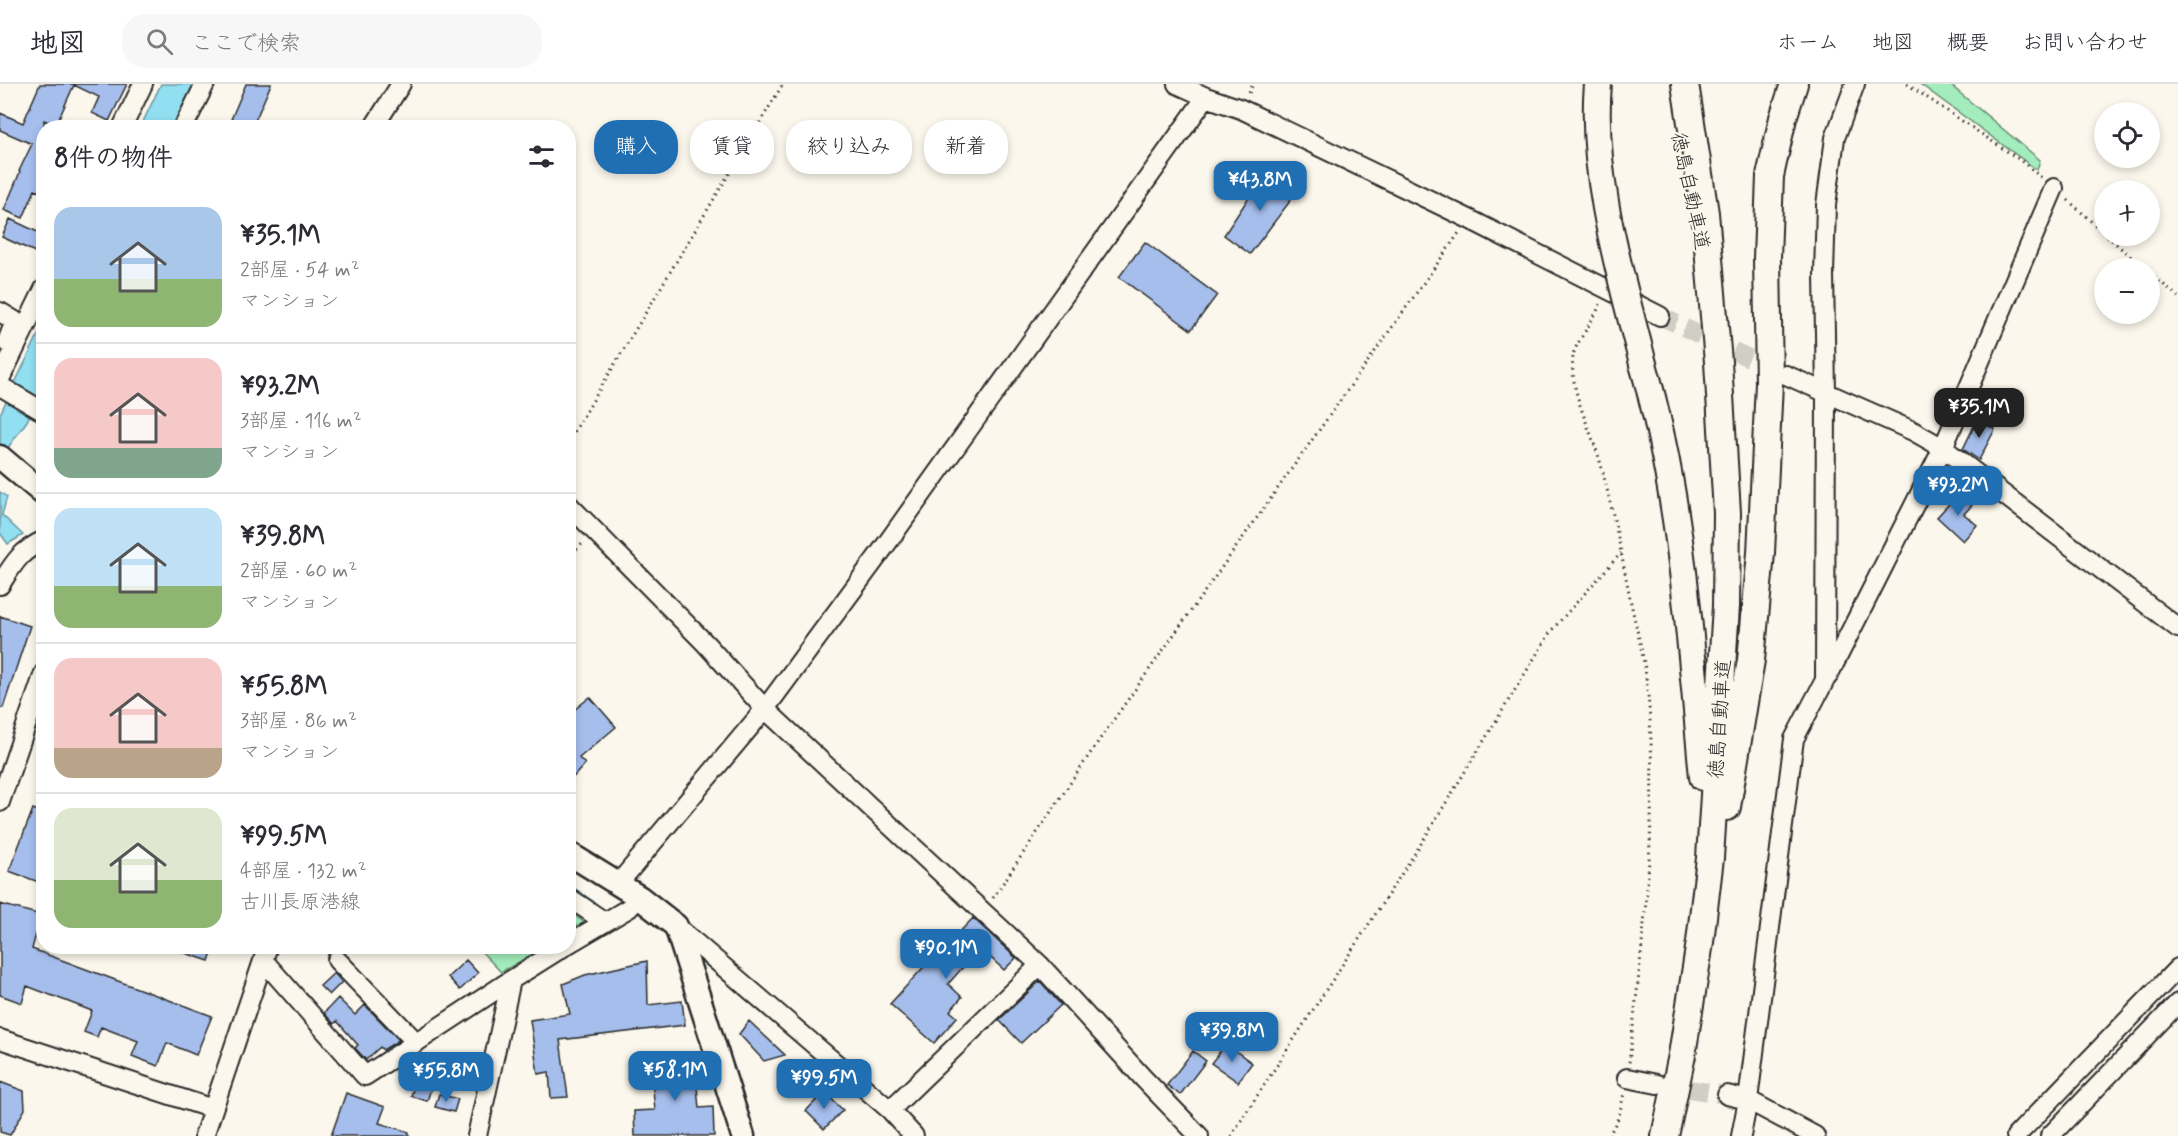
<!DOCTYPE html>
<html lang="ja">
<meta charset="utf-8">
<style>
:root{--surface:#fff;--page:#f7f7f7;--text:#2b2b33;--muted:#7c7c81;--line:#e1e1e2;--accent:#1f6fb2}
body{margin:0;font-family:Mynerve,"Klee One",sans-serif;background:var(--page);color:var(--text);height:100vh;display:flex;flex-direction:column;font-size:22px;white-space:nowrap}
*{box-sizing:border-box;margin:0}
p{font-size:20px;color:var(--muted)}
.icon{flex:none;width:33px;height:33px;fill:none;stroke:currentColor;stroke-width:2;stroke-linecap:round;stroke-linejoin:round}
.map{position:relative;flex:1;overflow:hidden}
.panel{position:absolute;left:36px;top:36px;width:540px;height:834px;display:flex;flex-direction:column;background:var(--surface);border-radius:24px;box-shadow:0 3px 9px #0003}
.panel>*{flex:none}
.hud{position:absolute;left:594px;top:36px;width:570px;height:54px;display:flex;gap:12px}
.buttons{position:absolute;left:2094px;top:18px;display:grid;gap:12px}
.buttons a{display:grid;place-items:center;width:66px;height:66px;border-radius:50%;background:var(--surface);box-shadow:0 3px 9px #0003;font-size:30px}
.price{position:absolute;translate:-50% -51px;padding:0 14px;border-radius:12px;background:var(--accent);color:#fff;font-size:20px;line-height:39px;filter:drop-shadow(0 2px 3px #0008)}
.price::after{content:'';position:absolute;left:50%;top:36px;width:18px;height:14px;margin-left:-9px;background:inherit;clip-path:polygon(0 0,100% 0,50% 100%)}
.price.current{background:#222;color:#fff}
ul{padding:0;list-style:none}
li{display:flex;align-items:center;gap:18px;height:150px;padding:0 18px}
li+li{border-top:2px solid var(--line)}
li span{display:grid;place-items:center;flex:none;width:168px;height:120px;border-radius:18px;color:#555}
li>.icon{margin-inline-start:auto}
span .icon{width:72px;height:72px;fill:#fffc;stroke-width:1}
li b{font-size:26px}
h2{display:flex;justify-content:space-between;align-items:center;height:72px;padding:0 18px;font-size:26px}
.tag{padding:0 21px;border-radius:24px;background:var(--surface);box-shadow:0 3px 9px #0003;font-size:21px;line-height:54px}
.tag.current{background:var(--accent);color:#fff}
header{display:flex;align-items:center;gap:36px;box-sizing:border-box;height:84px;padding:0 30px;background:var(--surface);border-bottom:2px solid var(--line)}
header strong{font-size:28px}
nav{display:flex;gap:33px;margin-inline-start:auto;font-size:21px}
.search{width:420px;height:54px;background:var(--page);display:flex;align-items:center;gap:15px;box-sizing:border-box;padding:0 21px;border-radius:24px;color:var(--muted);font-size:22px}
.map>svg:first-child{display:block}
</style>
<header>
<strong>地図</strong>
<div class="search"><svg class="icon" aria-label="search" viewBox="0 0 24 24"><circle cx="10" cy="10" r="6"/><path d="M15 15l6 6"/></svg>ここで検索</div>
<nav><a>ホーム</a><a>地図</a><a>概要</a><a>お問い合わせ</a></nav>
</header>
<div class="map">
<svg width="2178" height="1052" viewBox="0 0 2178 1052">
<rect width="100%" height="100%" fill="#fbf7ec"/>
<filter id="ink" filterUnits="userSpaceOnUse"><feTurbulence type="fractalNoise" baseFrequency=".0167" numOctaves="2"/><feDisplacementMap in="SourceGraphic" scale="12" xChannelSelector="R" yChannelSelector="G"/><feConvolveMatrix kernelMatrix="1 2 1 2 8 2 1 2 1" color-interpolation-filters="sRGB"/></filter>
<g filter="url(#ink)">
<path fill="#a3edbc" stroke="#678c74" stroke-width="1.5" d="M1920 0H1949L2040 76 2037 86Z
M569 827 585 839 569 848H568Z
M477 863H545L501 888Z"/>
<path fill="#92dff1" stroke="#6997a2" stroke-width="1.5" d="M161 0H196L175 43 140 44Z
M43 241V303L27 337 0 375V330Z
M0 408 7 413 2 431 23 451 8 460 0 449Z"/>
<g fill="none" stroke-linecap="round" stroke-linejoin="round">
<path stroke="#6997a2" stroke-width="5" d="M568 802 594 820"/>
</g>
<path fill="#a5beec" stroke="#2b2b2b" stroke-width="1.5" d="M40 0H127L109 37 92 29 99 13 74 1 56 41 44 36V110L35 106 23 134 4 126 20 88 19 87 32 60 0 46V29L23 39Z
M246 0H271L252 44H238L229 40Z
M1267 86 1297 108 1250 170 1224 151Z
M10 135 44 151V172L2 153Z
M1145 158 1217 211 1191 246 1119 193Z
M1977 336 1995 345 1979 376 1963 365Z
M1959 409 1972 421 1964 430 1977 441 1963 457 1937 433Z
M0 532 30 542 3 624H0Z
M590 613 616 643 579 674 585 680 568 699V631Z
M33 725 44 729V800L9 787Z
M0 820 41 831 32 865 212 932 196 971 167 959 158 982 132 972 138 957 101 943 97 953 84 948 92 927 27 902 22 919 0 911Z
M973 834 1016 874 1004 886 980 864 948 900 962 913 950 927 957 933 934 959 890 920 951 853 953 855Z
M173 862H214L209 877 173 865Z
M466 876 478 889 460 906 448 893Z
M647 877 648 921 682 917 685 941 560 956 568 1013 551 1014 549 988 538 990 530 936 570 930 563 900 585 891Z
M334 889 342 898 329 911 320 902Z
M1040 897 1061 921 1021 959 999 936Z
M338 914 355 931 365 921 399 956 383 966 380 963 366 976 355 964 358 961 337 937 334 940 324 929Z
M749 937 785 971 764 977 739 950Z
M1226 960 1252 979 1238 998 1211 979Z
M1193 967 1206 977 1180 1011 1167 1001Z
M694 971 699 1024 713 1023 714 1052H635L634 1027 655 1026 650 975Z
M419 985 436 990 427 1017 411 1012Z
M0 998 24 1007 25 1025 10 1051 0 1048Z
M824 1008 843 1026 824 1045 806 1027Z
M346 1009 385 1023 379 1039 409 1048V1052H331Z
M439 1010 458 1015 454 1028 435 1023Z"/>
<g fill="none" stroke-linecap="round" stroke-linejoin="round">
<path stroke="#d1cec5" stroke-width="18" stroke-dasharray="18 9" stroke-linecap="butt" d="M1660 232 1776 287
M1663 1001 1727 1011"/>
<g stroke="#2b2b2b" stroke-width="22">
<path id="minor" d="M1177 0 1206 13 1241 25 1469 135 1660 232
M122 44 143 0
M183 44 205 0
M373 44 401 0
M0 228 15 237 7 258
M1786 291 1913 347 1943 364 2178 544
M0 295 44 205
M0 302 44 328
M568 420 705 559 765 625 1040 881 1144 995 1199 1052
M0 501C14 479 19 468 44 456
M1828 592 1943 364 2054 104
M0 718 44 589
M618 800 765 625 880 469 1206 13
M568 813 605 838
M676 842 890 1026 914 1052
M568 860 629 824 639 813
M263 876 365 992 511 896
M337 876 415 957
M0 955 213 1025
M1627 994 1657 1000
M1727 1011 1748 1016 1815 1052
M890 1026 1040 881
M204 1052 268 862
M477 1052 511 896 565 862
M1741 1052 1748 1016 1794 655 1825 596 1826 309 1824 190 1826 121 1835 54 1855 0
M2016 1052 2178 884
M2050 1052 2178 919"/>
</g>
<g stroke="#2b2b2b" stroke-width="27">
<path id="major" d="M0 373 44 410
M568 769 639 813 676 842 743 1052"/>
</g>
<g stroke="#2b2b2b" stroke-width="30">
<path id="highway" d="M1643 280C1682 415 1690 555 1703 693
M1727 723 1751 576 1761 469 1769 299 1767 174 1770 92 1783 34 1794 0
M1665 1052 1682 971 1700 858 1710 774 1726 522 1727 429 1718 278 1705 129 1685 0"/>
</g>
<path stroke="#2b2b2b" stroke-width="3" stroke-dasharray="1.5 4.5" stroke-linecap="butt" d="M1907 0 2020 76 2042 94
M1249 9 1253 0
M2068 116 2104 149
M2107 152 2144 184
M2150 189 2178 213
M1600 220C1595 235 1574 261 1573 272 1569 309 1592 346 1601 381 1612 423 1621 467 1629 509 1634 535 1641 560 1645 585 1662 712 1643 852 1629 979
M568 358 783 0
M568 474 584 458
M993 814 1100 655 1459 149
M1231 1052 1419 763 1551 547 1621 469
M1609 1052 1619 1032 1624 1009"/>
<use href="#minor" stroke="#fbf7ec" stroke-width="18"/>
<use href="#major" stroke="#fbf7ec" stroke-width="22"/>
<use href="#highway" stroke="#fbf7ec" stroke-width="26"/>
<g stroke="#2b2b2b" stroke-width="30" stroke-linecap="butt">
<path id="highway-bridge" d="M1598 0C1590 90 1621 193 1643 280"/>
</g>
<use href="#highway-bridge" stroke="#fbf7ec" stroke-width="26"/>
</g>
</g>
<g text-anchor="middle" stroke-width="4.5" stroke-linejoin="round" paint-order="stroke">
<g font-size="20" fill="#2b2b2b" stroke="#fbf7ec">
<text transform="translate(1691 107) rotate(78)" y="7">徳島自動車道</text>
<text transform="translate(1719 635) rotate(-86)" y="7">徳島自動車道</text>
</g>
</g>
</svg>
<div class="buttons">
<a><svg class="icon" aria-label="locate" viewBox="0 0 24 24"><circle cx="12" cy="12" r="6"/><path d="M12 2v4M12 18v4M2 12h4M18 12h4"/></svg></a>
<a>+</a>
<a>−</a>
</div>
<b class="price" style="left:1260px;top:128px">¥43.8M</b>
<b class="price current" style="left:1979px;top:355px">¥35.1M</b>
<b class="price" style="left:1958px;top:433px">¥93.2M</b>
<b class="price" style="left:946px;top:896px">¥90.1M</b>
<b class="price" style="left:1232px;top:979px">¥39.8M</b>
<b class="price" style="left:675px;top:1018px">¥58.1M</b>
<b class="price" style="left:446px;top:1019px">¥55.8M</b>
<b class="price" style="left:824px;top:1026px">¥99.5M</b>
<div class="hud">
<a class="tag current">購入</a>
<a class="tag">賃貸</a>
<a class="tag">絞り込み</a>
<a class="tag">新着</a>
</div>
<section class="panel">
<h2>8件の物件<svg class="icon" aria-label="filters" viewBox="0 0 24 24"><path d="M4 7h16M4 17h16"/><circle cx="9" cy="7" r="2"/><circle cx="15" cy="17" r="2"/></svg></h2>
<ul>
<li><span style="background:linear-gradient(#a9c7e8 60%,#8fb573 0)"><svg class="icon" aria-label="home" viewBox="0 0 24 24"><path d="M3 11l9-7 9 7M6 9v11h12V9"/></svg></span><div><b>¥35.1M</b><p>2部屋 · 54 m²</p><p>マンション</p></div></li>
<li><span style="background:linear-gradient(#f6c9c9 75%,#7fa58c 0)"><svg class="icon" aria-label="home" viewBox="0 0 24 24"><path d="M3 11l9-7 9 7M6 9v11h12V9"/></svg></span><div><b>¥93.2M</b><p>3部屋 · 116 m²</p><p>マンション</p></div></li>
<li><span style="background:linear-gradient(#bfe0f5 65%,#8fb573 0)"><svg class="icon" aria-label="home" viewBox="0 0 24 24"><path d="M3 11l9-7 9 7M6 9v11h12V9"/></svg></span><div><b>¥39.8M</b><p>2部屋 · 60 m²</p><p>マンション</p></div></li>
<li><span style="background:linear-gradient(#f6c9c9 75%,#b9a48a 0)"><svg class="icon" aria-label="home" viewBox="0 0 24 24"><path d="M3 11l9-7 9 7M6 9v11h12V9"/></svg></span><div><b>¥55.8M</b><p>3部屋 · 86 m²</p><p>マンション</p></div></li>
<li><span style="background:linear-gradient(#dfe7d0 60%,#8fb573 0)"><svg class="icon" aria-label="home" viewBox="0 0 24 24"><path d="M3 11l9-7 9 7M6 9v11h12V9"/></svg></span><div><b>¥99.5M</b><p>4部屋 · 132 m²</p><p>古川長原港線</p></div></li>
</ul>
</section>
</div>
